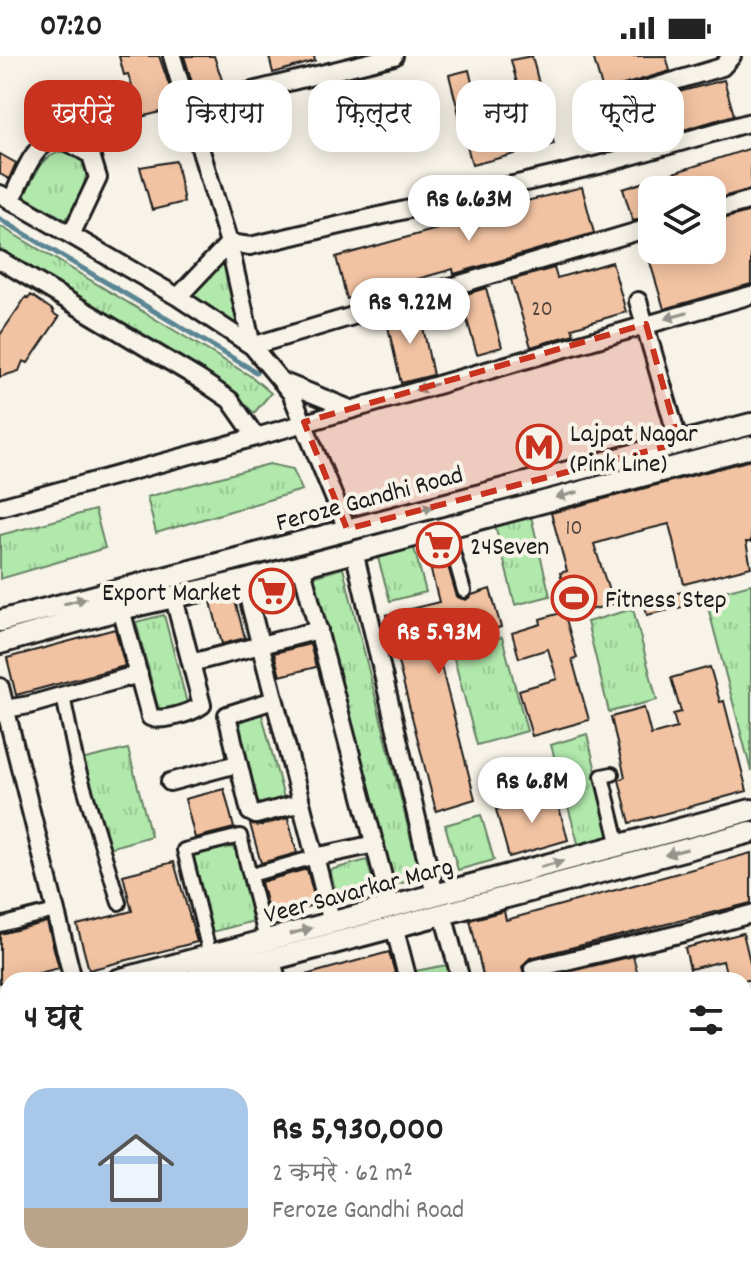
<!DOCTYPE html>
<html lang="hi">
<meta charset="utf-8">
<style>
:root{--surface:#fff;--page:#f6f6f6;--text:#222;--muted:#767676;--accent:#c8321e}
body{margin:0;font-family:Dekko,"Playpen Sans Deva",sans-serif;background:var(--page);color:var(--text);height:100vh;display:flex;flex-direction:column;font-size:30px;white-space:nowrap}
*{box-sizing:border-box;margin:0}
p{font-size:26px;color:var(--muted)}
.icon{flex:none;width:44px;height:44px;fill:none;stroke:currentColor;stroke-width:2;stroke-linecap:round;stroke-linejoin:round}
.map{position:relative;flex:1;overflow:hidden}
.panel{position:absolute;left:0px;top:916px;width:752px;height:312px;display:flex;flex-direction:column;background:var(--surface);border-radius:24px 24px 0 0;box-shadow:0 4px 20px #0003}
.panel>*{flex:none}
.hud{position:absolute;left:24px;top:24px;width:704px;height:72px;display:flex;gap:16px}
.controls{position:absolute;left:638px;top:120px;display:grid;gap:16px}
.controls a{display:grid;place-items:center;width:88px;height:88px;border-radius:16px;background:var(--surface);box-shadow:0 4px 20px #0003;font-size:40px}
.price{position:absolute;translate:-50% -68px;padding:0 18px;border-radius:28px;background:#fff;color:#222;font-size:26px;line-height:52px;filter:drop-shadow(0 2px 4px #0008)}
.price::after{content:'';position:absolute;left:50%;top:48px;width:24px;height:18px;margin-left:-12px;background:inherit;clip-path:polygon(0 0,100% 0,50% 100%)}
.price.selected{background:var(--accent);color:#fff}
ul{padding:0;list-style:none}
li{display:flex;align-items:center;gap:24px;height:200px;padding:0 24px}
li span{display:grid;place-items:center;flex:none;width:224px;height:160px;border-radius:24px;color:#555}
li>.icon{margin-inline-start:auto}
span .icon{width:96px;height:96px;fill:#fffc;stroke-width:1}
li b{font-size:34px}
h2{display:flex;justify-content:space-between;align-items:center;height:96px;padding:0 24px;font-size:34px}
.chip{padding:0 28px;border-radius:24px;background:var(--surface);box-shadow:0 4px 20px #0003;font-size:28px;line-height:72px}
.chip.selected{background:var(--accent);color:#fff}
.status{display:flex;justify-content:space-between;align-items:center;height:56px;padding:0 40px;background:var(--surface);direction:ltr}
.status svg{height:22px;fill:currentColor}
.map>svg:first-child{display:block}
</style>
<div class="status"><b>07:20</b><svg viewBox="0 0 49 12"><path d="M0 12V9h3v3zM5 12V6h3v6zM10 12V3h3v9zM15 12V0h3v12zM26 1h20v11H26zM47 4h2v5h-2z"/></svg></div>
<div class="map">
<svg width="751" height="1228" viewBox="0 0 751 1228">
<defs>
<pattern id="grass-tufts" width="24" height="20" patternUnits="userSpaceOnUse" patternTransform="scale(2)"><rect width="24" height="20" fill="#b1e8ac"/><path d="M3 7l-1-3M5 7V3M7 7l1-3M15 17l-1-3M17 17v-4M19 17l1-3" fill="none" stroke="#98c693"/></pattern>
</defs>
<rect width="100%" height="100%" fill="#f7f3e8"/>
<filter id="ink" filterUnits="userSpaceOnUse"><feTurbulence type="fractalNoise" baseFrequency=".0125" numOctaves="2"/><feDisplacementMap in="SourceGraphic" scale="16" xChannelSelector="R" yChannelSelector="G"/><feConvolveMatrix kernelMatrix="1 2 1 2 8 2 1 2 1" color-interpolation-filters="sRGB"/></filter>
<g filter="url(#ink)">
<path fill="url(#grass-tufts)" stroke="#668264" stroke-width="2" d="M61 96C107 99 78 143 66 164L24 140C34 123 40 100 61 96Z
M0 170 252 321 271 337 254 357 236 340 0 196Z
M225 200 238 274 186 246Z
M269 408 293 413 302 434 156 477 147 441Z
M95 454 105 492 0 523V479Z
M530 456 550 540 515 549 494 465Z
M414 492 426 536 390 545 378 502Z
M343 512 421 823 392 829 312 521Z
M751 528V715L705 540Z
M633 553 657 644 609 656 587 566Z
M164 559 188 651 160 659 136 566Z
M502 581 527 675 477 689 452 595Z
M261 655 285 746 241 759 219 667Z
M587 678 613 785 580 794 551 689Z
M128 693 151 780 109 792 81 704Z
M481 759 494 804 458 814 445 769Z
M222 789H230L236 795 254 865 212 876 194 802 195 797Z
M367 804 375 834 338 844 330 814Z
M447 909 451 924H418L415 915Z
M499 1220H529L531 1228H501Z"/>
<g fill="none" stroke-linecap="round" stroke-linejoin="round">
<path stroke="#5a8693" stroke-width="5" d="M0 163 256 316"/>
</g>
<path fill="#f2c3a2" stroke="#1c1c1c" stroke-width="2" d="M119 0H159L174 43 170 44 172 53 137 62 132 44 136 43 128 18 124 19Z
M184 0H214L223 27 195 36Z
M269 0H314L315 5 273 17Z
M532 0 554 88 472 109 449 19 469 14 486 85 529 74 511 4Z
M593 0H666L670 15 603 35Z
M724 24 734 59 663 80 652 43Z
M90 33 107 44 84 81 67 71Z
M751 92V133L712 144V134H652V160L633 165 623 133Z
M0 98 16 107 9 123 0 118Z
M176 105 184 146 152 154 140 111Z
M582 131 594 177 454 218 453 213 347 243 336 201 444 171 443 168 477 158 476 154 499 149V152Z
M751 155V228L664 253 647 196 655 194H712V166Z
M612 206 626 256 572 272 574 278 531 291 511 224 554 212 557 222Z
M486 232 502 291 477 298 460 240Z
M31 239 54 255 53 257 59 261 28 307 23 305 19 315 0 321V279L26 241 28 243Z
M419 252 433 319 401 327 386 262Z
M751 404V486H746L751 511 684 528 669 468 632 477 594 488 613 548 571 559 560 517 567 515 551 457Z
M441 486 457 541 466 544 472 539 490 533 501 571 436 590 475 743 436 755 386 559 439 546 425 491Z
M692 534 695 548 647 559 644 544Z
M234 541 245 582 222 588 211 546Z
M564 556 577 602 572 603 589 664 532 680 519 634 557 623 548 593 519 602 512 577 541 568 540 563Z
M115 573 125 610 16 639 7 602Z
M310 588 316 611 280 620 274 597Z
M710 611 720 646 724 645 747 735 630 767 619 724 625 721 611 661 644 652 651 679 677 672 673 658 681 656 671 622Z
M224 733 234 772 195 782 185 743Z
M555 737 568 784 509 801 496 754Z
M288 762 297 797 261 807 250 768 259 770Z
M751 797V847L530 902 522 911 525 920 535 924 633 900 638 919 619 924H484L470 864 504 855 506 864Z
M174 806 197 886 89 914 77 869 132 855 123 819Z
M307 813 316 848 270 862 261 826Z
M47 866 59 912 0 927V878Z
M743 877 751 910V924H728L723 905 690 913 685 892Z
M389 896 397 924H303L302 920Z"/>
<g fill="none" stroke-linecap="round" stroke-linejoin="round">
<g stroke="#1c1c1c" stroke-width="18">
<path id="pedestrian" d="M446 471 464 535
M63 640 77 708 119 847
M612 718 602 720 619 790
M251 819 315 801
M0 869 55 855
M210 899 184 794 240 780 266 884"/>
</g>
<g stroke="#1c1c1c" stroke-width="22">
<path id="minor" d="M172 0 229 187 252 290 652 171
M187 51 394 0
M584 52 722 11 732 0
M0 138 178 241 252 290 291 337 347 473
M11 145C22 123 33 83 61 82L91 99 98 122 71 179
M712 155 751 144
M0 204 199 323 230 344 256 381
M178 241 229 187 250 190 599 109 751 66
M638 245 679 387
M281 325 350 353
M0 451 256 381 751 239
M354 495 435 839
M301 509 391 851
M244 525 332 867
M121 553 150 661C162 666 191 657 202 649L174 542
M191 607 319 574
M0 631 73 924
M274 644 227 659 250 756 256 759 301 747
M5 653 29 649 139 618
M170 726 237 708
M315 801 375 788
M443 858 461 924
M394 870 408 924
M272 904 277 924
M533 913 687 876 751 858
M0 1083 8 1115
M744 1140 751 1135
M35 1220 37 1228
M94 1220 96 1228
M184 1220 186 1228
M490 1220 493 1228
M545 1220 547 1228
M314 1228 336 1224 343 1228
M557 1228 585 1220"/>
</g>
<g stroke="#1c1c1c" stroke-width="26">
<path id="tertiary" d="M0 565 751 368
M0 587 121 553 244 525 751 391
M118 924 751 754
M195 924 751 776
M0 956 8 953
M0 976 8 974"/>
</g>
<use href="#pedestrian" stroke="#f7f3e8" stroke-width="12"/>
<use href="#minor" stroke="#f7f3e8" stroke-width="16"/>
<use href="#tertiary" stroke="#f7f3e8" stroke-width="20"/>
</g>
<defs><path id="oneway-solid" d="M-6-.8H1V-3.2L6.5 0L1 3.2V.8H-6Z" transform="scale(2)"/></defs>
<g fill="#94928c">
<use href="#oneway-solid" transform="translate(676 260) rotate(165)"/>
<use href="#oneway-solid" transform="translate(426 331) rotate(164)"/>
<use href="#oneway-solid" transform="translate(567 439) rotate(165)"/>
<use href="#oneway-solid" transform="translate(423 453) rotate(-15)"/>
<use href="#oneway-solid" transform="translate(75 545) rotate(-15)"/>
<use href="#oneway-solid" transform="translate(676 796) rotate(165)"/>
<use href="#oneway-solid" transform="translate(552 808) rotate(-15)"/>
<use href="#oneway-solid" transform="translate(301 875) rotate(-15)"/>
</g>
</g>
<path fill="#c8321e" fill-opacity="0.2" stroke="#c8321e" stroke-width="6" stroke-dasharray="16 10" stroke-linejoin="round" d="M646 268 679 387 347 473 304 366Z"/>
<defs>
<g id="metro-ring" transform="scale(2.3)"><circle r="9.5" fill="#f7f3e8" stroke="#c8321e" stroke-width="1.5"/><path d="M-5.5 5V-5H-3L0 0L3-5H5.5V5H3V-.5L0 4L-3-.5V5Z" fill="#c8321e"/></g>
<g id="supermarket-ring" transform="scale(2.3)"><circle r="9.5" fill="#f7f3e8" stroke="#c8321e" stroke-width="1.5"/><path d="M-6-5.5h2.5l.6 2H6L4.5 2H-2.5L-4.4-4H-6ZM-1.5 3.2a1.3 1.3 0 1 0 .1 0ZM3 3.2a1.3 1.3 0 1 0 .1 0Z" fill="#c8321e"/></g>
<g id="stadium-ring" transform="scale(2.3)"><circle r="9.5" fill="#f7f3e8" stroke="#c8321e" stroke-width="1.5"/><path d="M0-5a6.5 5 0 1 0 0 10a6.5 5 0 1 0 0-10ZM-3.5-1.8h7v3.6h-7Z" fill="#c8321e"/></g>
</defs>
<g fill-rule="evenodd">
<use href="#metro-ring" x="539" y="391"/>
<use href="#supermarket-ring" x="439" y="489"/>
<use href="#supermarket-ring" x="272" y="535"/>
<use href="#stadium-ring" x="574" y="542"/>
</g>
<g text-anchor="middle" stroke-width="8" stroke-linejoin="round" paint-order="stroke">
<g font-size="22" fill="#52463e">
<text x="542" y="259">20</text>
<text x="574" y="478">10</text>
</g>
<g font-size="26" fill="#1c1c1c" stroke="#f7f3e8" text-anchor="start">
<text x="570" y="385">Lajpat Nagar<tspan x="570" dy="30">(Pink Line)</tspan></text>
<text x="470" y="498">24Seven</text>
<text x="241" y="544" text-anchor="end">Export Market</text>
<text x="605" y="551">Fitness Step</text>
</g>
<g font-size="26" fill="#1c1c1c" stroke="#f7f3e8">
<text transform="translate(369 441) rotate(-15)" y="9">Feroze Gandhi Road</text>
<text transform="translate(358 833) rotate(-15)" y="9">Veer Savarkar Marg</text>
</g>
</g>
</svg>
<div class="controls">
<a><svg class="icon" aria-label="layers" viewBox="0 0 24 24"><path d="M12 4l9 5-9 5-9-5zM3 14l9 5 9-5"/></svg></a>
</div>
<b class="price" style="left:469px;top:187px">Rs 6.63M</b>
<b class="price" style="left:410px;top:290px">Rs 9.22M</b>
<b class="price selected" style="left:439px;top:620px">Rs 5.93M</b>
<b class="price" style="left:532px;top:769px">Rs 6.8M</b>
<div class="hud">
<a class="chip selected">खरीदें</a>
<a class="chip">किराया</a>
<a class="chip">फ़िल्टर</a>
<a class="chip">नया</a>
<a class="chip">फ़्लैट</a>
</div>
<section class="panel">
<h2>4 घर<svg class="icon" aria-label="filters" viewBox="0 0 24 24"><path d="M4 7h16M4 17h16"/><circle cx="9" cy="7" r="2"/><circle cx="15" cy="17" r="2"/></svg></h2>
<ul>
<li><span style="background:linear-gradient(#a9c7e8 75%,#b9a48a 0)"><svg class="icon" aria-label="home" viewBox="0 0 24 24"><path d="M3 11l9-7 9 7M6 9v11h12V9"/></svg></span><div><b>Rs 5,930,000</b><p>2 कमरे · 62 m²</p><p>Feroze Gandhi Road</p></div></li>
</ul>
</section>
</div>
